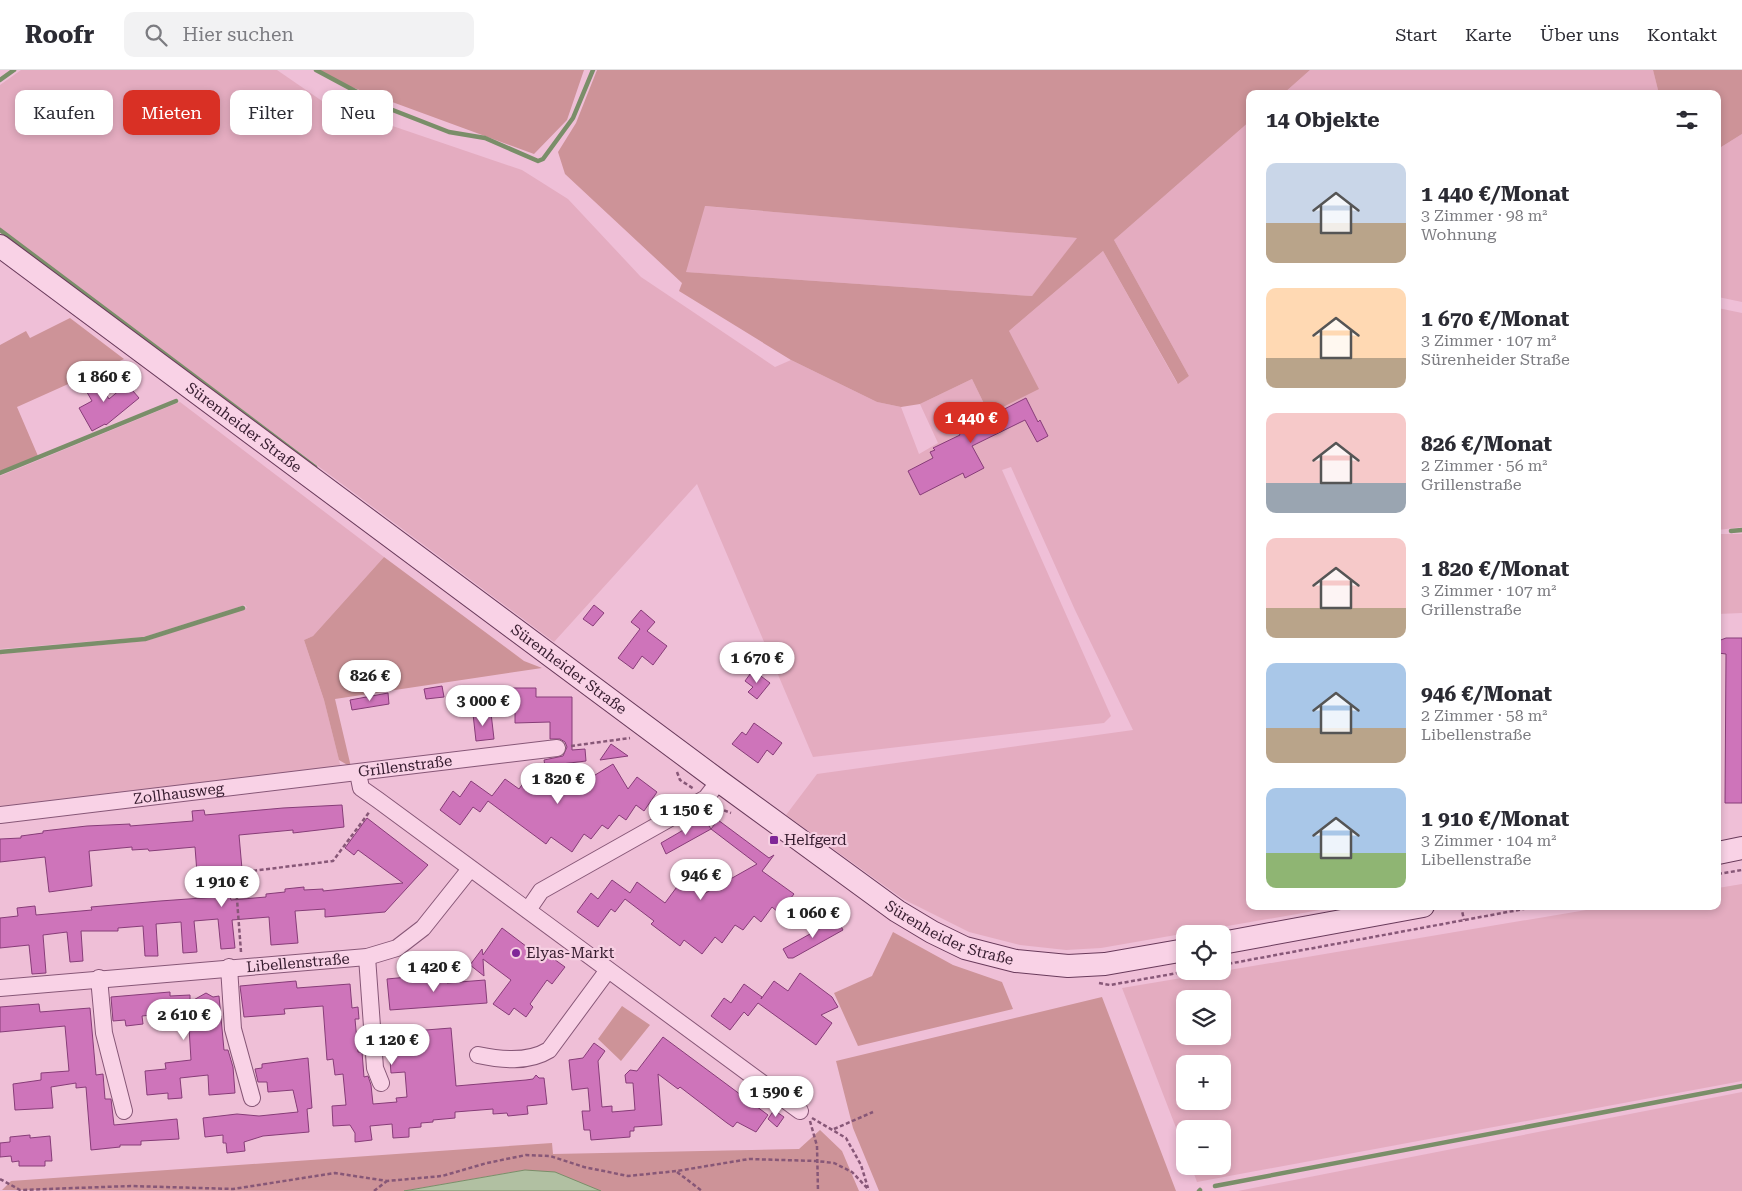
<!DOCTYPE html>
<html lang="de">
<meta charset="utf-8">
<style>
:root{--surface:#fff;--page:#f2f2f3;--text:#2b2b33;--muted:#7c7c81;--line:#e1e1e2;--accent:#d93025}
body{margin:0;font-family:"Roboto Serif",serif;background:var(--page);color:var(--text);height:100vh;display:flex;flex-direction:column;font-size:19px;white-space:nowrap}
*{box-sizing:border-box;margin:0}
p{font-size:16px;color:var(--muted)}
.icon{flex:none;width:28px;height:28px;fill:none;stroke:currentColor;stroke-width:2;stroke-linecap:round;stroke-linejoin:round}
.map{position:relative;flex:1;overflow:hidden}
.panel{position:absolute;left:1246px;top:20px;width:475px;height:820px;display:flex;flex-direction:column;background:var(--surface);border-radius:10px;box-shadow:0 2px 8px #0003}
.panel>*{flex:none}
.banner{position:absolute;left:15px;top:20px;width:475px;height:45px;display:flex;gap:10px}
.buttons{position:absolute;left:1176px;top:855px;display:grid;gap:10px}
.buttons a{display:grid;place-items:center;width:55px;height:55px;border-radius:10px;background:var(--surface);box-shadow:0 2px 8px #0003;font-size:25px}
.price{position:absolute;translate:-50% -42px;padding:0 11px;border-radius:18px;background:#fff;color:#222;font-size:16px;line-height:32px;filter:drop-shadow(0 1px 2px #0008)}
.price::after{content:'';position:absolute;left:50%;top:30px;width:15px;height:11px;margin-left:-8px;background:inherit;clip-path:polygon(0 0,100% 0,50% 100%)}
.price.current{background:var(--accent);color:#fff}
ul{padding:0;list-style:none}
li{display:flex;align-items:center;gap:15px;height:125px;padding:0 20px}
li span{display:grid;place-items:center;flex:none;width:140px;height:100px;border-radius:10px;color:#555}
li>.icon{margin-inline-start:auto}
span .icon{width:60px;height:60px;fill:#fffc;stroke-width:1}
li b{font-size:21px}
h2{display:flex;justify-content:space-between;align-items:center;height:60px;padding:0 20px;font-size:21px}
.chip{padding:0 18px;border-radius:10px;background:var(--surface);box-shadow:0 2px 8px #0003;font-size:18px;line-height:45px}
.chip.current{background:var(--accent);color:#fff}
header{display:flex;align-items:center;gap:30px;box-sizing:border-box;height:70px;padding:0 25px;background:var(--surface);border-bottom:1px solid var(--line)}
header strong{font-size:24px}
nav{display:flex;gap:28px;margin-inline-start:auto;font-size:18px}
.search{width:350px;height:45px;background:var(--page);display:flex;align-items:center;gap:12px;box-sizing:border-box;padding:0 18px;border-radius:10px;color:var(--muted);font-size:19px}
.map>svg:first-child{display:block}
</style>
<header>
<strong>Roofr</strong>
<div class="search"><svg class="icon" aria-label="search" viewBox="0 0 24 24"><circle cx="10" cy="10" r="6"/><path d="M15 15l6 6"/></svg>Hier suchen</div>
<nav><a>Start</a><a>Karte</a><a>Über uns</a><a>Kontakt</a></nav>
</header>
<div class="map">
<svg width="1742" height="1121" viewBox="0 0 1742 1121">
<rect width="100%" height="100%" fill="#efbfd7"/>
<path fill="#e4acc0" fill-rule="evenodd" d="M21 0H277L325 33 522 100 568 129 641 207 775 297 791 290 877 332 901 337 919 384 938 373 920 334 972 309 989 344 1009 261 1103 181 1177 313 1189 306 1114 170 1250 51V836H1343L1101 878 1066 880 1020 875 969 862 903 829 786 745 817 704 1133 660 1075 540 1011 397 1002 400 1111 646 1104 653 813 687 697 414 554 572 0 159V15Z
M1310 0H1653L1659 24H1283Z
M1742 64V232L1718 227V79Z
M704 136 1078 168 1032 226 685 202Z
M1718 238 1742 243V457L1718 460Z
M180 332 384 487 313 566 304 570 324 630 341 698 0 738V584L146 571 247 538 245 535 144 567 0 579V406Z
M1718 464H1742V543L1718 544Z
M1742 814V1011L1197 1112 1191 1096H1222V1059H1185V1081L1122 918 1610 836H1718V818ZM1185 929H1222V966H1185ZM1185 994H1222V1031H1185Z
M1742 1022V1121H1238Z"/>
<path fill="#cd9398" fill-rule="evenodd" d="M320 0H584L567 50 534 84 335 11Z
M597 0H1310L1283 24H1250V51L1114 170 1189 306 1178 314 1103 181 1009 261 1039 319 989 344 972 309 920 334 901 337 877 332 791 290 679 221 682 213 565 104 558 82 576 53ZM705 136 1077 168 1032 226 686 202Z
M1653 0H1742V64L1718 79V24H1659Z
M70 248 124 289 17 337 38 386 0 401V275L26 261 30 268Z
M384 487 524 591 542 598 335 629 351 697 339 690 324 630 304 570 313 566Z
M893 862 953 895 1002 912 1013 939 858 976 834 923 872 906Z
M1102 927 1176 1121H879L853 1058 836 991Z
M622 936 650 955 621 991 598 969Z
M820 1060 842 1081 859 1121H601L525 1100 404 1121 2 1120 11 1111 552 1073 553 1084 799 1079Z"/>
<path fill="#b1c0a2" stroke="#7a8e69" d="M525 1100 555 1102 601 1121H404Z"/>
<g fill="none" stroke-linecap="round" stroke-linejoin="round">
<path stroke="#7a8e69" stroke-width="4.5" d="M316 0 385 37 449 62 485 68 538 91 543 89 573 48 593 0
M0 10 14 0
M0 160 315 397
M0 403 176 331
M1731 461 1742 460
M0 582 145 569 243 538
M1215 1116 1742 1016
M1199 1121 1200 1120"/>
</g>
<path fill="#ce74ba" stroke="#873c78" d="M93 303 109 329 127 314 139 328 106 355 105 354 92 361 79 338 92 331 80 310Z
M1026 328 1038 352 1040 350 1048 366 1037 372 1025 350 972 376 984 398 965 408 963 403 920 425 908 401 933 388 930 382 935 380 933 378 960 365 951 346 975 334 983 350Z
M594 535 604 543 593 556 583 549Z
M641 540 655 552 647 561 667 576 653 595 642 586 633 599 618 588 640 559 631 552Z
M1726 568H1742V733H1725L1726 584 1718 583V571Z
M753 600 770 613 757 629 748 622 753 617 745 611Z
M442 616 444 627 426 629 424 619Z
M512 618H536V627H572V680L585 679 586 691 545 696 544 690 563 686 567 677 565 672 560 669H550V652L515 653V635H507V623H512Z
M388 623 389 634 352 640 350 630Z
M491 643 494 669 476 671 473 644Z
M754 653 782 673 773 685 767 680 758 693 732 674 742 662 746 665Z
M611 674 628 686 600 690Z
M613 694 628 719 637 707 657 722 644 741 636 735 626 750 619 745 608 759 602 755 591 769 584 764 572 782 551 767 546 774 488 731 480 742 473 737 460 755 440 740 453 721 460 727 471 711 492 726 505 709 519 719 529 705H534L561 726Z
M342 735 344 757 293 763V760L239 765 242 799 197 803 195 777 149 781 148 779 132 780V777L89 781 92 816 49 822 45 787 0 792V769L21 768V766L43 763V761L87 756 130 754V756L193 751 192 741 204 740 205 745 283 738Z
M367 748 428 795 385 842 325 847V839L295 841 298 873 271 875 269 847 232 850 235 878 221 879 218 849 194 851 197 882 183 883 181 852 156 854 158 886H145L143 856 118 858V861H81L83 891 70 892 67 862 43 865 46 903 32 904 29 875 0 878V848L18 846 17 838 35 836 36 845 92 840 91 837 160 831 230 826 231 830 266 827V824L285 822V819L304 817V820L323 819V821L403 813 358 780 354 785 345 778Z
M704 748 711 759 666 784 661 773Z
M718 750 769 788 774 785 762 801 794 824 779 843 772 837 761 852 754 846 743 860 735 855 722 873 715 867 702 884 684 870 680 876 651 854 654 851 625 829 615 842 611 839 598 857 577 842 591 823 598 829 612 810 630 823 637 812 665 833 682 810 702 825 757 794 711 759Z
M837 849 843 860 793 888H788L783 879Z
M502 858 543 889 547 884 565 897 552 914 547 910 530 934 533 937 526 947 514 938 509 945 493 934 511 910 483 889 484 906 470 895 482 879 483 885Z
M800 903 832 927 838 937 821 945 832 953 816 975 758 933 748 946 744 942 730 960 711 946 724 928 731 933 744 914 762 927 761 929 774 911 788 921Z
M408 907 409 912 447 909V913L485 910 487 933 390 940 387 909Z
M296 911 297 918 350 914 352 938 358 937 359 949H355L358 982H362L364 1007 368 1006 371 1015 373 1034 397 1032 396 1028 407 1027 405 1002 391 1003 388 963 451 958 456 1016 526 1010 533 1009 536 1005 539 1008H544L547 1034 527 1036 528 1044 508 1046 507 1043 493 1044V1039L455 1042V1048L433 1050V1052L421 1053V1057L409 1058V1067L393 1068 392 1054 370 1056 372 1070 355 1072V1063L350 1055 333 1056 332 1036 346 1035 343 1004 335 1005 333 989 327 990 323 936 284 939 285 944 244 947 240 916Z
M170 922V926L190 925V932L206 923 213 927 219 926 224 980H228L233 997 235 1023 209 1025 208 1005 180 1008 182 1028 168 1029V1023L147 1025 145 1001 166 999 165 993 191 990 188 941 142 946 143 954 126 956 125 950 113 951 111 927Z
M39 934 40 942 90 938 96 1005 103 1004 105 1029H111L114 1055 177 1049 179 1069 141 1071V1075H120V1077L91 1080 86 1017 76 1018V1013L51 1017 53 1038 15 1040 13 1014 41 1010V1003L69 1001 65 956 0 962V937Z
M663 967 768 1045 756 1062 737 1052 733 1057 727 1053 680 1017 678 1019 658 1004 662 1055 634 1057V1061H630V1067L591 1070 590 1060H584L582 1041H590L588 1018 572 1020 569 990 583 988 594 973 605 981 598 991 602 1037 612 1036V1042L635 1040 633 1013H626L625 1005 630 1000 637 1001Z
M308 988 312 1038 307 1039 309 1062 263 1066 244 1072 245 1081 227 1083 226 1073H223V1065L205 1067 203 1048 237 1044 259 1046 298 1042 293 1020 268 1022 267 1012H258L255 999 262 998V994Z
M774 1040 784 1047 777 1057 768 1049Z
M30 1065V1068L50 1066 52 1091H45V1096H19V1091L12 1092 11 1086 0 1087V1073L10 1072V1067Z"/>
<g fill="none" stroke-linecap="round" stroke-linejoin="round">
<g stroke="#875777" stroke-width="18">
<g id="street">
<path d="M358 703 361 718 378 730 800 1041"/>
<path id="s1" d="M0 745 557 678"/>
<path d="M528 840 541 821 706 728 719 711"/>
<path d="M367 887 375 998 381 1013"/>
<path d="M229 897 233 959 252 1028"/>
<path d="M99 908 104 963 124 1041"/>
<path id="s2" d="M0 918 367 887 397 878 423 858 470 799"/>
<path d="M478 985C501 990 528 993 549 980L608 900"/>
</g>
</g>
<g stroke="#693a5b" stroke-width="24">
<g id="secondary">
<path id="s3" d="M0 176 719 711 897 841 932 862 965 878 1016 891 1068 896 1105 894 1185 880"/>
<path d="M1718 783 1742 778"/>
<path d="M1222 873 1423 836"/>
</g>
</g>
<path stroke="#875777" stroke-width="2.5" stroke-dasharray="4 2.5" stroke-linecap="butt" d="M571 676 630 668
M677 702 680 710 694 719
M718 738 731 743
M1718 804 1742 800
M1461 836 1464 850
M241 882 235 803 333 791 370 741
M1222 895 1540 836
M1099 913 1110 915 1189 901
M812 1048 846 1068 861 1095 868 1118
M810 1051 817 1076 818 1121
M834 1059 873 1042
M677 1102 702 1121
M0 1109 20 1120 131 1116 233 1119 335 1103 387 1111 442 1106 487 1093 526 1085 550 1086 584 1097 628 1106 677 1101 749 1089 817 1091 834 1093 852 1102 869 1120
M374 1121 387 1111"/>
<use href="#street" stroke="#f9d2e6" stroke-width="16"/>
<use href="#secondary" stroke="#f9d2e6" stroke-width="22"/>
</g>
<g fill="#802698" stroke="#f6cfe2" stroke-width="2">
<rect x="769" y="765" width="10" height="10" rx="2.5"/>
<circle cx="516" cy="883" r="5"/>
</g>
<g text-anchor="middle" stroke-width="4.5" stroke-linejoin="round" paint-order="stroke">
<g font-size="15" fill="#361c2f" stroke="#f6cfe2">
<text dy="5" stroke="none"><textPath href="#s3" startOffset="304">Sürenheider Straße</textPath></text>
<text dy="5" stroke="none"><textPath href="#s3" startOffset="709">Sürenheider Straße</textPath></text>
<text dy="5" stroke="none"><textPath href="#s1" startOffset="408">Grillenstraße</textPath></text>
<text dy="5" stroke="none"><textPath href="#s1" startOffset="180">Zollhausweg</textPath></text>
<text dy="5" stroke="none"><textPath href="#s3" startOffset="1174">Sürenheider Straße</textPath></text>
<text dy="5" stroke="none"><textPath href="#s2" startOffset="299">Libellenstraße</textPath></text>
</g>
<g font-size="15" fill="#361c2f" stroke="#f6cfe2" text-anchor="start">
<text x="784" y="775">Helfgerd</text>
<text x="526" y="888">Elyas-Markt</text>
</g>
</g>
</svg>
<div class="buttons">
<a><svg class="icon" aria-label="locate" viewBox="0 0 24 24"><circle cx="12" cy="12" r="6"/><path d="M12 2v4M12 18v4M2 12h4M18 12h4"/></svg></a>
<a><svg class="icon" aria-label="layers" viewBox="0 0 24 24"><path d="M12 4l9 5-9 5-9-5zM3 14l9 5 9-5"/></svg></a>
<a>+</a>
<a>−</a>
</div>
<b class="price" style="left:104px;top:333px">1 860 €</b>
<b class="price current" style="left:971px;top:374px">1 440 €</b>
<b class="price" style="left:757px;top:614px">1 670 €</b>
<b class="price" style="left:370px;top:632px">826 €</b>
<b class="price" style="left:483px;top:657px">3 000 €</b>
<b class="price" style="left:558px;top:735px">1 820 €</b>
<b class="price" style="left:686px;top:766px">1 150 €</b>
<b class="price" style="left:701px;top:831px">946 €</b>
<b class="price" style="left:222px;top:838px">1 910 €</b>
<b class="price" style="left:813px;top:869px">1 060 €</b>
<b class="price" style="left:434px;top:923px">1 420 €</b>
<b class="price" style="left:184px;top:971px">2 610 €</b>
<b class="price" style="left:392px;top:996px">1 120 €</b>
<b class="price" style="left:776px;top:1048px">1 590 €</b>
<div class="banner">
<a class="chip">Kaufen</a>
<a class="chip current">Mieten</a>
<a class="chip">Filter</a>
<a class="chip">Neu</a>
</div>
<section class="panel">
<h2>14 Objekte<svg class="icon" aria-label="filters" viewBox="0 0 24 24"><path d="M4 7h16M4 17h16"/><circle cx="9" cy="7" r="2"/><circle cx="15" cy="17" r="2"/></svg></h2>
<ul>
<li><span style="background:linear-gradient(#c9d6e8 60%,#b9a48a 0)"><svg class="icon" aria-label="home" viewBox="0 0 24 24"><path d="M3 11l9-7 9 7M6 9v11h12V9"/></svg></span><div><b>1 440 €/Monat</b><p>3 Zimmer · 98 m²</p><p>Wohnung</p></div></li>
<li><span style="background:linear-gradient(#ffd9b3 70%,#b9a48a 0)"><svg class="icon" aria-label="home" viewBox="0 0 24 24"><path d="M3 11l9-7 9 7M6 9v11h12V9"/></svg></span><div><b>1 670 €/Monat</b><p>3 Zimmer · 107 m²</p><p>Sürenheider Straße</p></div></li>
<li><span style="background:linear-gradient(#f6c9c9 70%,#9aa5b1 0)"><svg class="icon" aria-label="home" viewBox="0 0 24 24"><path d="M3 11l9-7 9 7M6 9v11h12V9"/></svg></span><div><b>826 €/Monat</b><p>2 Zimmer · 56 m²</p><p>Grillenstraße</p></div></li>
<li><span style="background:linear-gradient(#f6c9c9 70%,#b9a48a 0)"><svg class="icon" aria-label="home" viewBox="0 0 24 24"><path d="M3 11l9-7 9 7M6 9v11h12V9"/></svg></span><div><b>1 820 €/Monat</b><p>3 Zimmer · 107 m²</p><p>Grillenstraße</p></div></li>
<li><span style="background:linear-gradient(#a9c7e8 65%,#b9a48a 0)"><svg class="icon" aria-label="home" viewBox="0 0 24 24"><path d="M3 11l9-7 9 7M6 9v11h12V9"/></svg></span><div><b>946 €/Monat</b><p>2 Zimmer · 58 m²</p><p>Libellenstraße</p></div></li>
<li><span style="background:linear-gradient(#a9c7e8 65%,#8fb573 0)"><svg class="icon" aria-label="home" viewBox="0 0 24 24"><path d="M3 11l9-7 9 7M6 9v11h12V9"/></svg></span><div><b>1 910 €/Monat</b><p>3 Zimmer · 104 m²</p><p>Libellenstraße</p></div></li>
</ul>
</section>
</div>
